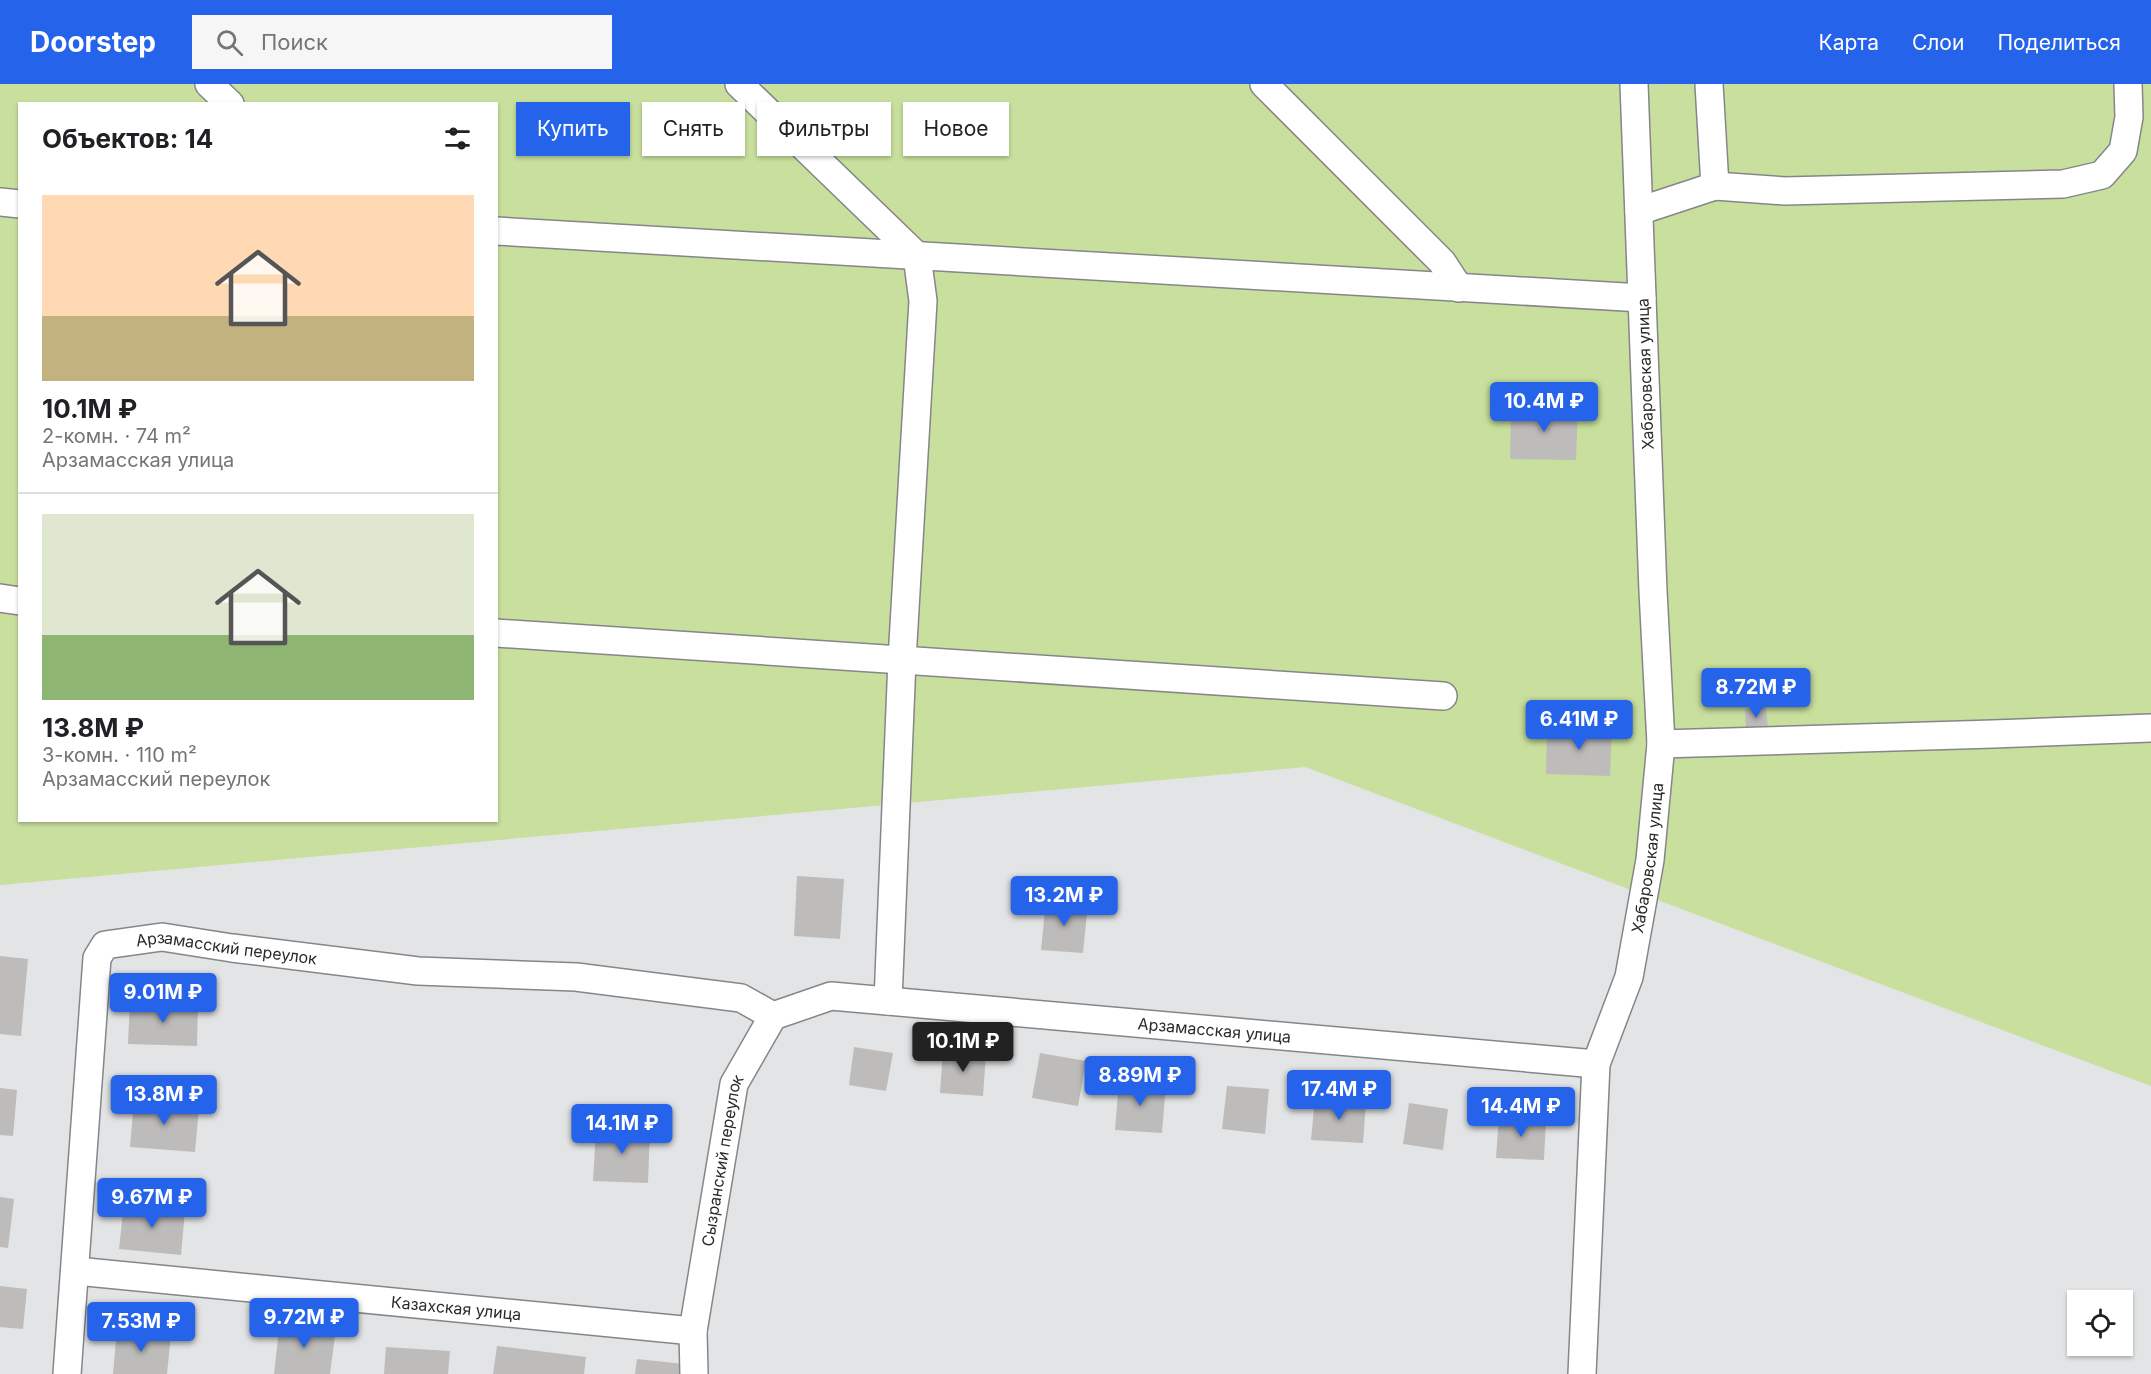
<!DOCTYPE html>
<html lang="ru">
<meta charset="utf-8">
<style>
:root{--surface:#fff;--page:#f6f6f6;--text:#202124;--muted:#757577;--line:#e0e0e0;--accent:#2563eb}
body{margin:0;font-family:Inter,sans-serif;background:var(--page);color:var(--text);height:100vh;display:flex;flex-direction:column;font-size:22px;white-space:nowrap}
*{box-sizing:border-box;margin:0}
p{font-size:20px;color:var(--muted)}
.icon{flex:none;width:33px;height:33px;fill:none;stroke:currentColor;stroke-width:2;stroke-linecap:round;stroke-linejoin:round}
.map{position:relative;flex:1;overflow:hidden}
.panel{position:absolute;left:18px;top:18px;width:480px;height:720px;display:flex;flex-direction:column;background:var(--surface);border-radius:0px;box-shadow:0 2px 4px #0004}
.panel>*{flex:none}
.hud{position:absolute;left:516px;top:18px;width:570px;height:54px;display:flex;gap:12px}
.fabs{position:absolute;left:2067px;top:1206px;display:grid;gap:12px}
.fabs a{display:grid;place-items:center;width:66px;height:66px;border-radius:0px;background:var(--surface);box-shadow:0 2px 4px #0004;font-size:30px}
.price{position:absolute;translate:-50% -51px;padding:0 14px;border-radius:6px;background:var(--accent);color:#fff;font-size:20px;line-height:39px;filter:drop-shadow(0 2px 3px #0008)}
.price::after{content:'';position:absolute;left:50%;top:36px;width:18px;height:14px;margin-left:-9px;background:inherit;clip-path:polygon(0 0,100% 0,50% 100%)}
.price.current{background:#222;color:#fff}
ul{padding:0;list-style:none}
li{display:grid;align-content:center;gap:12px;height:318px;padding:0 24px}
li+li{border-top:2px solid var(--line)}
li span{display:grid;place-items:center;height:186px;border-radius:0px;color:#555}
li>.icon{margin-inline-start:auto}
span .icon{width:108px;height:108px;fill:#fffc;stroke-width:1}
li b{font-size:26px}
h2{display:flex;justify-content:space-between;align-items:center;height:72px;padding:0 24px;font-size:26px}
.chip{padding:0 21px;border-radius:0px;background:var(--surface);box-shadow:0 2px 4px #0004;font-size:21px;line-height:54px}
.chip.current{background:var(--accent);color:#fff}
header{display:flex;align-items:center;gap:36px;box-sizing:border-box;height:84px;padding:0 30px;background:var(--accent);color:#fff}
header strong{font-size:28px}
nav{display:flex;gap:33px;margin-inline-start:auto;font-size:21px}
.search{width:420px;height:54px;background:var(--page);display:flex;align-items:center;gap:15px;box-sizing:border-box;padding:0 21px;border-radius:0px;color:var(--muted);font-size:22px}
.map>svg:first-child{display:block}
</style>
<header>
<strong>Doorstep</strong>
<div class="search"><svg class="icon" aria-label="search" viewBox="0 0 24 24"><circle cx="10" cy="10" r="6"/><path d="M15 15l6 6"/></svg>Поиск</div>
<nav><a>Карта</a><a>Слои</a><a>Поделиться</a></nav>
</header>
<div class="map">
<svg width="2151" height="1290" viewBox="0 0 2151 1290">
<rect width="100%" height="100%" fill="#e2e4e5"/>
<path fill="#c8df9d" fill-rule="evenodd" d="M0 0H2151V1002L1305 683 0 801ZM20 20H496V736H20Z"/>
<path fill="#bebcbb" d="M1511 323 1578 324 1576 376 1510 375Z
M1766 623 1768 645 1746 647 1745 625Z
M1547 643 1612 645 1610 692 1546 690Z
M797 792 844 795 840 855 794 852Z
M1046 816 1088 819 1083 869 1041 866Z
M0 872 28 875 21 952 0 950Z
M130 917 198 919 197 962 128 960Z
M854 963 893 969 886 1007 849 1001Z
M943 967 986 969 983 1012 940 1009Z
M1040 969 1086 977 1078 1022 1032 1014Z
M1119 996 1166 1000 1162 1049 1115 1046Z
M1227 1002 1269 1005 1265 1050 1222 1045Z
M0 1004 17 1006 13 1052 0 1051Z
M1315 1014 1366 1018 1363 1059 1311 1056Z
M134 1016 199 1023 195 1068 130 1063Z
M1409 1019 1448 1025 1443 1066 1403 1060Z
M1499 1032 1546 1035 1544 1076 1496 1074Z
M650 1044 648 1099 593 1097 596 1045Z
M0 1113 14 1115 8 1164 0 1163Z
M124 1119 185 1126 181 1171 119 1165Z
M0 1202 27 1205 23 1245 0 1243Z
M280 1237 336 1244 330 1290H274Z
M117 1245 171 1250 167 1290H113Z
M497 1262 586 1273 584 1290H493Z
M386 1263 450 1267 448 1290H384Z
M637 1275 684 1280 682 1290H635Z"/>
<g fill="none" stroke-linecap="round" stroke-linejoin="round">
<g stroke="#858688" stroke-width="30">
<g id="minor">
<path d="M209 0 230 20"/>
<path d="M739 0 917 172 923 217 902 576 888 917"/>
<path d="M1264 0 1442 178 1459 204"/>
<path d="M1715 102 1785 107 2063 100 2102 91 2123 67 2129 33 2128 0"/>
<path d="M0 118 20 120"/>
<path d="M1639 127 1715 102 1709 0"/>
<path d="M496 147 1642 214"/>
<path d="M0 514 20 517"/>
<path d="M496 549 1443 612"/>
<path d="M1661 660 1993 650 2151 644"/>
<path id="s1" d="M76 1187 693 1247"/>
<path id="s2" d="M67 1290 97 874 105 861 162 853 232 864 418 887 576 893 741 914 773 932"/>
<path id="s3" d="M694 1290 693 1247 734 1000 773 932 831 912 1596 980"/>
<path id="s4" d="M1582 1290 1596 980 1629 893 1650 776 1661 660 1653 507 1634 0"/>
</g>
</g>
<use href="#minor" stroke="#fff" stroke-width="27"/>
</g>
<g text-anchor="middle" stroke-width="5" stroke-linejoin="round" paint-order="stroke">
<g font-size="16" fill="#292a2a" stroke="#fff">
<text transform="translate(1645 290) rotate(-92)" y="6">Хабаровская улица</text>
<text dy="6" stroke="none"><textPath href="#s4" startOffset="524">Хабаровская улица</textPath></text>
<text dy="6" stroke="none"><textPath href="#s2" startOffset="555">Арзамасский переулок</textPath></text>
<text dy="6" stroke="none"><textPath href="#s3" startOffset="818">Арзамасская улица</textPath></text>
<text dy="6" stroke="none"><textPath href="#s3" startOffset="216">Сызранский переулок</textPath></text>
<text dy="6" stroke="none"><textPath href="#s1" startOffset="382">Казахская улица</textPath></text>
</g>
</g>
</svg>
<div class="fabs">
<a><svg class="icon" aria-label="locate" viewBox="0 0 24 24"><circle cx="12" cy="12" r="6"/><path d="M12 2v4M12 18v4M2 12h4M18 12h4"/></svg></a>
</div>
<b class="price" style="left:1544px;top:349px">10.4M ₽</b>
<b class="price" style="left:1756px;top:635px">8.72M ₽</b>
<b class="price" style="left:1579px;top:667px">6.41M ₽</b>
<b class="price" style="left:1064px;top:843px">13.2M ₽</b>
<b class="price" style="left:163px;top:940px">9.01M ₽</b>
<b class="price current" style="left:963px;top:989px">10.1M ₽</b>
<b class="price" style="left:1140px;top:1023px">8.89M ₽</b>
<b class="price" style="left:1339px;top:1037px">17.4M ₽</b>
<b class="price" style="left:164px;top:1042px">13.8M ₽</b>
<b class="price" style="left:1521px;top:1054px">14.4M ₽</b>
<b class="price" style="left:622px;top:1071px">14.1M ₽</b>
<b class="price" style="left:152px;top:1145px">9.67M ₽</b>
<b class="price" style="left:304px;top:1265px">9.72M ₽</b>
<b class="price" style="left:141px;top:1269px">7.53M ₽</b>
<div class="hud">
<a class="chip current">Купить</a>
<a class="chip">Снять</a>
<a class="chip">Фильтры</a>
<a class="chip">Новое</a>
</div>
<section class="panel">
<h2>Объектов: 14<svg class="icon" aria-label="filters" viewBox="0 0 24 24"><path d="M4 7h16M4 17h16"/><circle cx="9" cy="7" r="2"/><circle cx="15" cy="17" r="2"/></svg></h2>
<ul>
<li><span style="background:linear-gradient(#ffd9b3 65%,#c2b280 0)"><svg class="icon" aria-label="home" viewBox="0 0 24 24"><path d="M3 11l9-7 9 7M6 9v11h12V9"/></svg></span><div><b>10.1M ₽</b><p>2-комн. · 74 m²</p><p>Арзамасская улица</p></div></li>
<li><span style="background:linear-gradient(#dfe7d0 65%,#8fb573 0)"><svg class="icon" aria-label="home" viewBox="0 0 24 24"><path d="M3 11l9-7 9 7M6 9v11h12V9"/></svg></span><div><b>13.8M ₽</b><p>3-комн. · 110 m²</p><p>Арзамасский переулок</p></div></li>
</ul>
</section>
</div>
